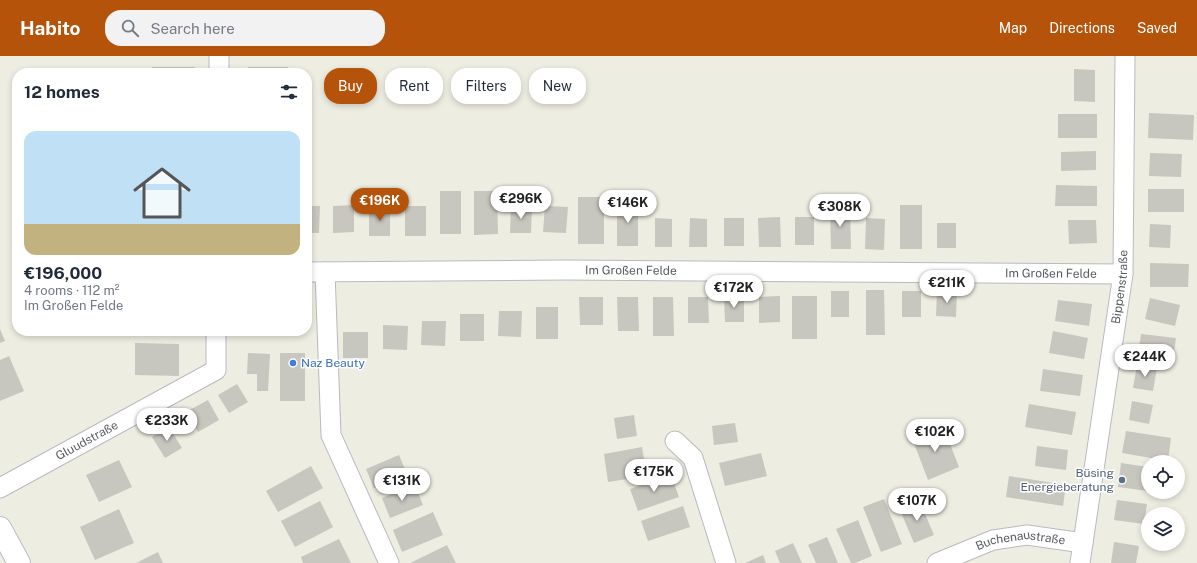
<!DOCTYPE html>
<meta charset="utf-8">
<style>
:root{--surface:#fff;--page:#f2f2f3;--text:#1f2937;--muted:#747a83;--line:#e0e1e3;--accent:#b45309}
body{margin:0;font-family:"Public Sans",sans-serif;background:var(--page);color:var(--text);height:100vh;display:flex;flex-direction:column;font-size:15px;white-space:nowrap}
*{box-sizing:border-box;margin:0}
p{font-size:13px;color:var(--muted)}
.icon{flex:none;width:22px;height:22px;fill:none;stroke:currentColor;stroke-width:2;stroke-linecap:round;stroke-linejoin:round}
.map{position:relative;flex:1;overflow:hidden}
.side{position:absolute;left:12px;top:12px;width:300px;height:268px;display:flex;flex-direction:column;background:var(--surface);border-radius:16px;box-shadow:0 2px 6px #0003}
.side>*{flex:none}
.hud{position:absolute;left:324px;top:12px;width:380px;height:36px;display:flex;gap:8px}
.controls{position:absolute;left:1141px;top:399px;display:grid;gap:8px}
.controls a{display:grid;place-items:center;width:44px;height:44px;border-radius:50%;background:var(--surface);box-shadow:0 2px 6px #0003;font-size:20px}
.price{position:absolute;translate:-50% -34px;padding:0 9px;border-radius:14px;background:#fff;color:#222;font-size:13px;line-height:26px;filter:drop-shadow(0 1px 2px #0008)}
.price::after{content:'';position:absolute;left:50%;top:24px;width:12px;height:9px;margin-left:-6px;background:inherit;clip-path:polygon(0 0,100% 0,50% 100%)}
.price.current{background:var(--accent);color:#fff}
ul{padding:0;list-style:none}
li{display:grid;align-content:center;gap:8px;height:212px;padding:0 12px}
li+li{border-top:1px solid var(--line)}
li span{display:grid;place-items:center;height:124px;border-radius:12px;color:#555}
li>.icon{margin-inline-start:auto}
span .icon{width:72px;height:72px;fill:#fffc;stroke-width:1}
li b{font-size:17px}
h2{display:flex;justify-content:space-between;align-items:center;height:48px;padding:0 12px;font-size:17px}
.chip{padding:0 14px;border-radius:16px;background:var(--surface);box-shadow:0 2px 6px #0003;font-size:14px;line-height:36px}
.chip.current{background:var(--accent);color:#fff}
header{display:flex;align-items:center;gap:24px;box-sizing:border-box;height:56px;padding:0 20px;background:var(--accent);color:#fff}
header strong{font-size:19px}
nav{display:flex;gap:22px;margin-inline-start:auto;font-size:14px}
.search{width:280px;height:36px;background:var(--page);display:flex;align-items:center;gap:10px;box-sizing:border-box;padding:0 14px;border-radius:16px;color:var(--muted);font-size:15px}
.map>svg:first-child{display:block}
</style>
<header>
<strong>Habito</strong>
<div class="search"><svg class="icon" aria-label="search" viewBox="0 0 24 24"><circle cx="10" cy="10" r="6"/><path d="M15 15l6 6"/></svg>Search here</div>
<nav><a>Map</a><a>Directions</a><a>Saved</a></nav>
</header>
<div class="map">
<svg width="1197" height="507" viewBox="0 0 1197 507">
<rect width="100%" height="100%" fill="#edede2"/>
<path fill="#c8c7bf" d="M152 11H195V17H152Z
M248 11H288V17H248Z
M1074 13 1095 14V46L1074 45Z
M1149 57 1194 59 1193 84 1148 82Z
M1058 58H1097V82H1058Z
M1096 95V114L1061 115V96Z
M1150 97 1182 98 1181 121 1149 120Z
M1056 129 1097 130V150H1055Z
M1148 133H1184V156H1148Z
M440 135H461V178H440Z
M474 135H497L498 178 474 179Z
M578 141H604V188H578Z
M617 146H638V190H617Z
M354 149V176L333 177V150Z
M900 149H922V193H900Z
M307 150H320L319 177H307Z
M405 150H426V180H405Z
M511 150H532L531 177H510Z
M545 150 568 151 566 177 543 176Z
M830 150H850L851 193H831Z
M369 151H390V180H369Z
M780 161 781 191H759L758 162Z
M795 161H814V189H795Z
M655 162 672 163V191H655Z
M690 162 707 163V191H689Z
M724 162H744V190H724Z
M866 162 885 163 884 194 865 193Z
M1068 164H1096L1097 187 1069 188Z
M937 167H956V192H937Z
M1150 168 1171 169 1170 192 1149 191Z
M1150 207 1189 208 1188 231H1150Z
M866 234H884L885 279H866Z
M831 235H849V261H831Z
M902 235H921V261H902Z
M937 235H957L956 261 936 260Z
M780 240V266L759 267V241Z
M792 240H817V283H792Z
M579 241H603V269H580Z
M617 241H638L639 275H618Z
M653 241H673L674 280H653Z
M688 241H708L709 267H688Z
M724 241H744V266H725Z
M1150 242 1180 249 1175 270 1145 263Z
M1058 244 1092 248 1089 270 1055 265Z
M536 251H558V283H536Z
M499 255H522L521 281 498 280Z
M460 258H484V285H460Z
M422 265H446L445 290 421 289Z
M383 269 408 270 407 294 383 293Z
M0 273 5 285 0 287Z
M133 275H180V277H133Z
M1053 275 1088 282 1084 303 1049 297Z
M343 276H368V302H343Z
M1141 278 1176 282 1173 303 1138 299Z
M135 287 179 288V320L135 319Z
M248 297 270 298 268 335H257V318H247Z
M280 297H305V345H280Z
M9 300 24 335 0 345V304Z
M1137 309 1157 312 1153 335 1133 332Z
M1043 313 1083 319 1080 340 1040 335Z
M237 328 248 346 229 357 218 339Z
M208 344 219 364 198 376 186 356Z
M1132 345 1153 349 1149 368 1129 364Z
M1029 348 1076 356 1072 379 1025 371Z
M634 359 637 380 617 383 614 362Z
M735 367 738 386 714 389 712 370Z
M943 370 959 411 928 424 912 382Z
M169 371 182 392 165 402 152 381Z
M1126 375 1171 382 1168 405 1122 397Z
M1037 390 1068 394 1066 414 1035 410Z
M642 391 647 420 608 426 604 398Z
M761 397 767 420 725 430 719 407Z
M399 399 407 418 374 432 366 413Z
M119 404 132 431 99 446 86 419Z
M1121 407 1148 411V435L1118 431Z
M311 410 323 432 278 456 266 435Z
M671 419 679 441 638 455 630 433Z
M1009 420 1066 429 1063 450 1006 441Z
M415 429 423 449 390 462 382 442Z
M884 443 902 488 881 496 863 451Z
M1117 444 1147 448 1144 468 1114 464Z
M320 445 333 471 295 491 281 465Z
M920 446 934 479 914 487 900 454Z
M683 450 690 471 648 485 641 465Z
M119 453 134 487 95 504 80 471Z
M433 456 443 479 402 496 393 474Z
M858 464 872 500 855 507H851L836 473Z
M827 481 838 507H816L808 489Z
M339 483 351 507H303L301 501Z
M1114 486 1139 490 1136 507H1111Z
M793 487 802 507H780L775 495Z
M447 489 456 507H410Z
M158 496 163 507H136Z
M763 499 766 507H745Z"/>
<g fill="none" stroke-linecap="round" stroke-linejoin="round">
<g stroke="#b9bac1" stroke-width="21">
<g id="street">
<path d="M219 17V0"/>
<path id="s1" d="M307 216 565 214 1123 218"/>
<path d="M325 216 331 379 389 507"/>
<path d="M675 385 693 402 726 507"/>
<path id="s2" d="M0 432 216 314V275"/>
<path id="s3" d="M937 507 993 484 1027 479 1083 487"/>
<path id="s4" d="M1080 507 1123 218 1125 0"/>
</g>
</g>
<g stroke="#babcc3" stroke-width="24">
<path id="secondary" d="M0 472 19 507"/>
</g>
<use href="#street" stroke="#fff" stroke-width="19"/>
<use href="#secondary" stroke="#fff" stroke-width="22"/>
</g>
<circle fill="#3f7fe0" stroke="#fff" stroke-width="1.5" cx="293" cy="307" r="4"/>
<circle fill="#5c6f8a" stroke="#fff" stroke-width="1.5" cx="1122" cy="424" r="4"/>
<g text-anchor="middle" stroke-width="3" stroke-linejoin="round" paint-order="stroke">
<g font-size="12" fill="#5a5c63" stroke="#fff">
<text dy="4" stroke="none"><textPath href="#s1" startOffset="324">Im Großen Felde</textPath></text>
<text dy="4" stroke="none"><textPath href="#s1" startOffset="744">Im Großen Felde</textPath></text>
<text dy="4" stroke="none"><textPath href="#s4" startOffset="279">Bippenstraße</textPath></text>
<text dy="4" stroke="none"><textPath href="#s2" startOffset="99">Gluudstraße</textPath></text>
<text dy="4" stroke="none"><textPath href="#s3" startOffset="88">Buchenaustraße</textPath></text>
</g>
<g font-size="12" fill="#366cbe" stroke="#fff" text-anchor="start">
<text x="301" y="311">Naz Beauty</text>
</g>
<g font-size="12" fill="#4e5e75" stroke="#fff" text-anchor="end">
<text x="1114" y="421">Büsing<tspan x="1114" dy="14">Energieberatung</tspan></text>
</g>
</g>
</svg>
<div class="controls">
<a><svg class="icon" aria-label="locate" viewBox="0 0 24 24"><circle cx="12" cy="12" r="6"/><path d="M12 2v4M12 18v4M2 12h4M18 12h4"/></svg></a>
<a><svg class="icon" aria-label="layers" viewBox="0 0 24 24"><path d="M12 4l9 5-9 5-9-5zM3 14l9 5 9-5"/></svg></a>
</div>
<b class="price" style="left:521px;top:164px">€296K</b>
<b class="price current" style="left:380px;top:166px">€196K</b>
<b class="price" style="left:628px;top:168px">€146K</b>
<b class="price" style="left:840px;top:172px">€308K</b>
<b class="price" style="left:947px;top:248px">€211K</b>
<b class="price" style="left:734px;top:253px">€172K</b>
<b class="price" style="left:1145px;top:322px">€244K</b>
<b class="price" style="left:167px;top:386px">€233K</b>
<b class="price" style="left:935px;top:397px">€102K</b>
<b class="price" style="left:654px;top:437px">€175K</b>
<b class="price" style="left:402px;top:446px">€131K</b>
<b class="price" style="left:917px;top:466px">€107K</b>
<div class="hud">
<a class="chip current">Buy</a>
<a class="chip">Rent</a>
<a class="chip">Filters</a>
<a class="chip">New</a>
</div>
<section class="side">
<h2>12 homes<svg class="icon" aria-label="filters" viewBox="0 0 24 24"><path d="M4 7h16M4 17h16"/><circle cx="9" cy="7" r="2"/><circle cx="15" cy="17" r="2"/></svg></h2>
<ul>
<li><span style="background:linear-gradient(#bfe0f5 75%,#c2b280 0)"><svg class="icon" aria-label="home" viewBox="0 0 24 24"><path d="M3 11l9-7 9 7M6 9v11h12V9"/></svg></span><div><b>€196,000</b><p>4 rooms · 112 m²</p><p>Im Großen Felde</p></div></li>
</ul>
</section>
</div>
